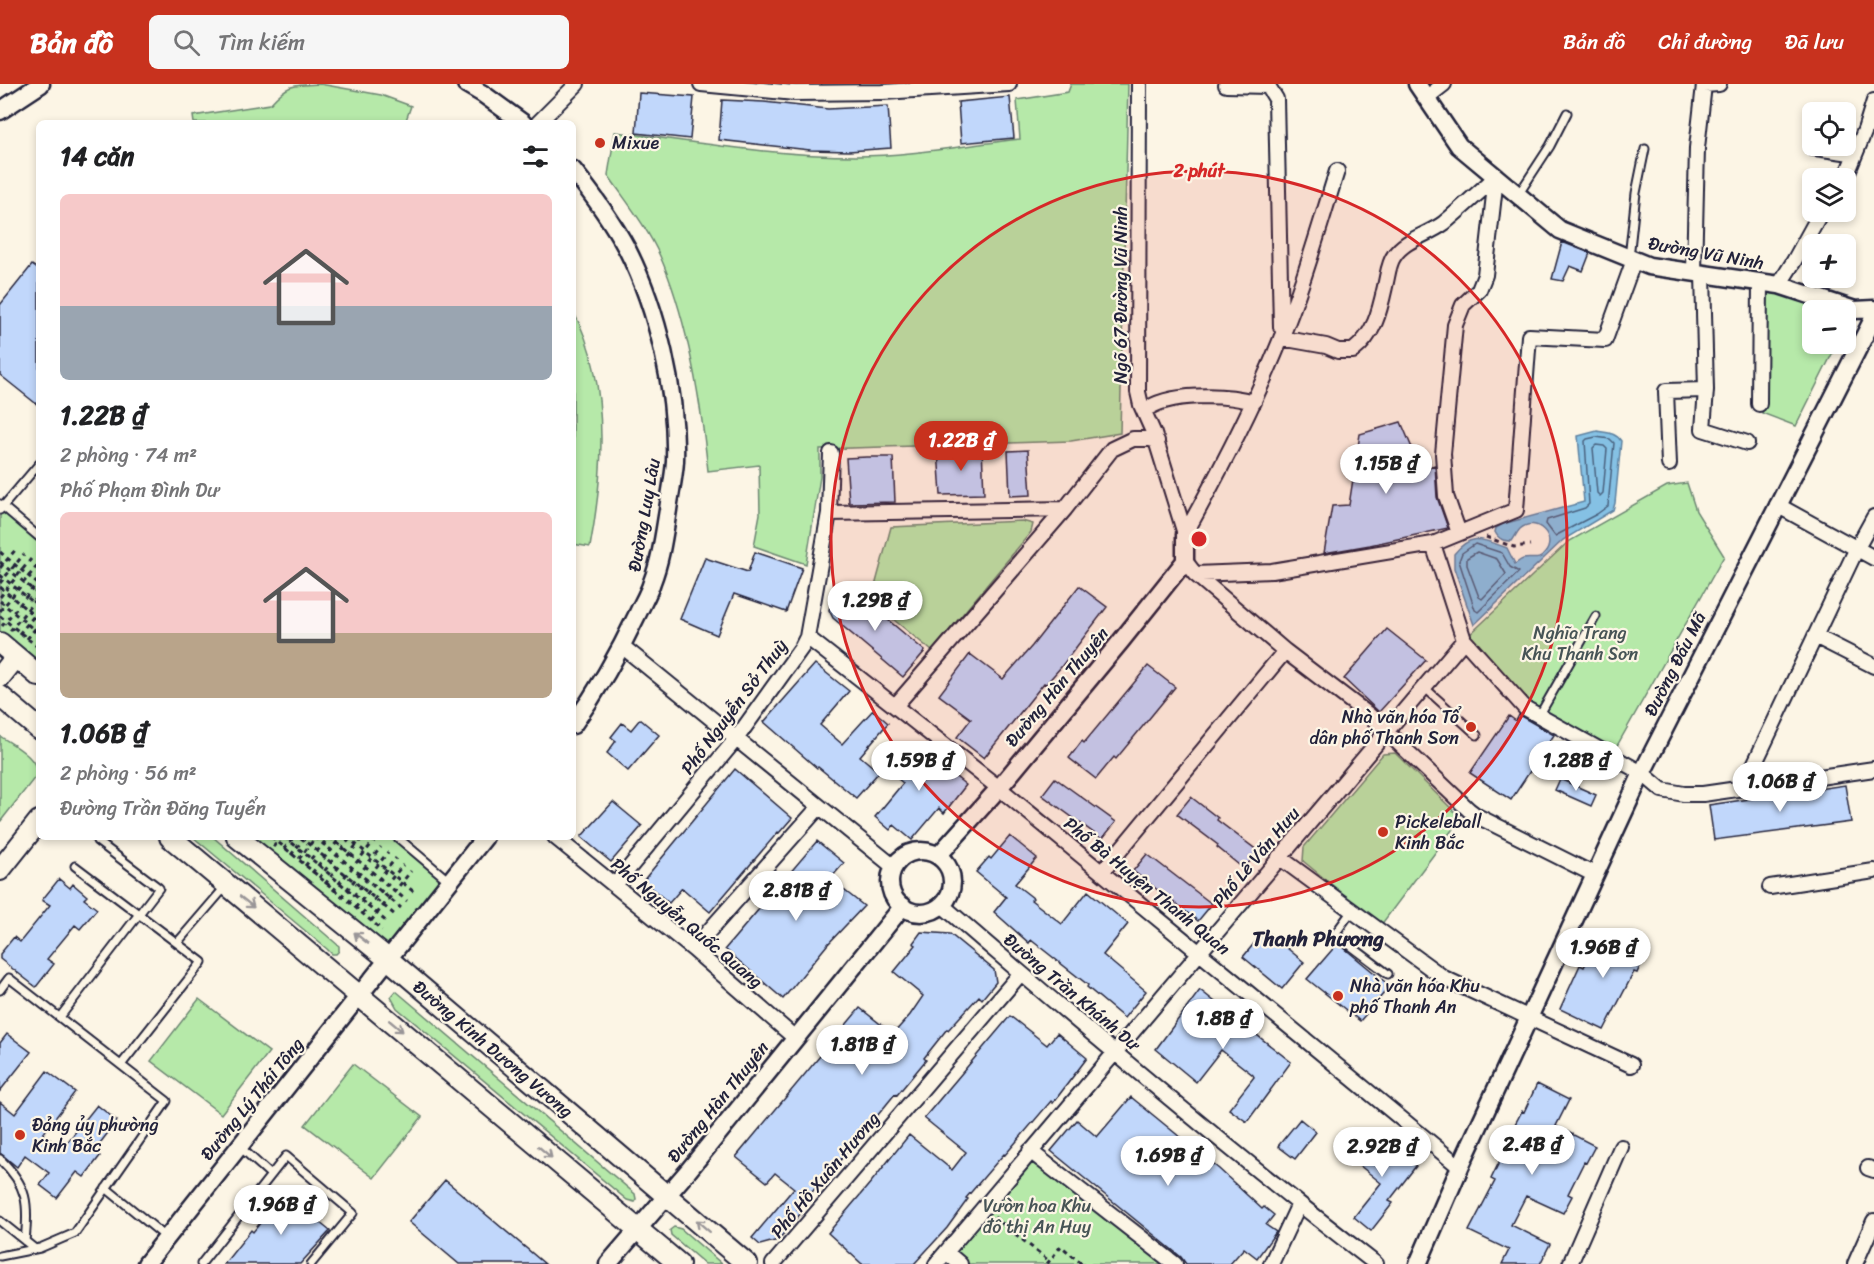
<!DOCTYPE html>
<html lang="vi">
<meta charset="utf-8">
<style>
:root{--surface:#fff;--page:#f6f6f6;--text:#202124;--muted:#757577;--accent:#c8321e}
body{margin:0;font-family:Sriracha,sans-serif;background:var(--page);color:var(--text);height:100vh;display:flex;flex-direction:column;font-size:22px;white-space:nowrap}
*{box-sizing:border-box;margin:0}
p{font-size:20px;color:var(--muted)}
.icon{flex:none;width:33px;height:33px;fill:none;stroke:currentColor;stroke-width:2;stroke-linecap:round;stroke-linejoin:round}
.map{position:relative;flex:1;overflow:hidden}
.panel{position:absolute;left:36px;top:36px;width:540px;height:720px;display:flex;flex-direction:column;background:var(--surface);border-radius:9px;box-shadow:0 3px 9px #0003}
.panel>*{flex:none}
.controls{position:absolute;left:1802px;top:18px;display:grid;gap:12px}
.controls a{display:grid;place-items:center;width:54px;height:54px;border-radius:9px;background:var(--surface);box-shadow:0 3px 9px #0003;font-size:30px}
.price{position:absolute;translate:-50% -51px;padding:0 14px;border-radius:21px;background:#fff;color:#222;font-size:20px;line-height:39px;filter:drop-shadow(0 2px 3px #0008)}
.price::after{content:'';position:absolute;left:50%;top:36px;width:18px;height:14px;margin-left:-9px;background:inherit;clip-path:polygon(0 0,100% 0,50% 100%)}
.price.active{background:var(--accent);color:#fff}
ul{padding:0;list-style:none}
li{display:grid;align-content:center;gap:12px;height:318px;padding:0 24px}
li span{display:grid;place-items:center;height:186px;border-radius:9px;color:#555}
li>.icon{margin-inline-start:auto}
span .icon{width:108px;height:108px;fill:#fffc;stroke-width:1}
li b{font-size:26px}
h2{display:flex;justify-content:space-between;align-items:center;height:72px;padding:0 24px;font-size:26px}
header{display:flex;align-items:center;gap:36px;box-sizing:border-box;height:84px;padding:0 30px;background:var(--accent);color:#fff}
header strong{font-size:28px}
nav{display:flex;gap:33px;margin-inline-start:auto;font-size:21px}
.search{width:420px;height:54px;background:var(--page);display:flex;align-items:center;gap:15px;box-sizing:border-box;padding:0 21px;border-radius:9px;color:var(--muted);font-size:22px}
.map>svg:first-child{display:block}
</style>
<header>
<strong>Bản đồ</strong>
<div class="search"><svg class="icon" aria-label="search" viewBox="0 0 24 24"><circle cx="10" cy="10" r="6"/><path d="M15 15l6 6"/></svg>Tìm kiếm</div>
<nav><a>Bản đồ</a><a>Chỉ đường</a><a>Đã lưu</a></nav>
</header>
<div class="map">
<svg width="1874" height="1180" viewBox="0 0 1874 1180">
<rect width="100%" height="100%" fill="#fcf5e5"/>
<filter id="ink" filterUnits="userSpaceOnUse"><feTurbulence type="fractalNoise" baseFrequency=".0167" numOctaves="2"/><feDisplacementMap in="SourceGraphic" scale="12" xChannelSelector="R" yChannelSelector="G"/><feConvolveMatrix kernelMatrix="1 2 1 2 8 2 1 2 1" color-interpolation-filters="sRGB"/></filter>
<g filter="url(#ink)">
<path fill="#b6e9a9" stroke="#6c8672" stroke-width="1.5" d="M320 0 381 11 411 22 405 39H194L193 32 270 20C288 0 293 1 320 0Z
M1071 0H1128L1120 349 1071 357 820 365V393L806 480 754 462 760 430 759 381 708 387C701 318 688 236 660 172 647 143 626 117 608 91L615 48C695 58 775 72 856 72 910 72 966 61 1020 55L1017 16 1068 8Z
M1766 203 1842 226H1812V260H1837L1796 342 1762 329Z
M573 227C611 296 604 388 590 463L573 460Z
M1687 399 1696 427 1724 472 1614 667 1525 624 1464 556 1568 458 1667 402Z
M0 420 39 453V590L0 558Z
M1022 437 1033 440 1031 448 932 567 871 517 891 443Z
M0 652C13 661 41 675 36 692L0 738Z
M1395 669 1461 734 1381 841 1303 777 1304 763 1383 670Z
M193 753H213L339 862V867L336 870H332L327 865Z
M237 753H397L449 797 388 875Z
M396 907 635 1110 636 1115 635 1118 627 1116 397 924 391 913Z
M199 915 269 968 221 1030 151 977Z
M353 980 422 1033 374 1094 305 1041Z
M1030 1067 1175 1180H960L946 1168Z
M674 1143 681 1145 722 1180H705L671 1151 670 1146Z"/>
<path fill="#85c1e4" stroke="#5d81a0" stroke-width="1.5" d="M1597 347C1606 349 1615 348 1621 357L1615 419 1613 426 1563 456 1474 541 1454 484V470C1472 447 1484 456 1507 464L1515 480C1518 478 1520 476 1523 475 1532 473 1539 478 1545 469 1558 453 1536 431 1520 445 1517 448 1515 453 1512 457 1504 457 1499 456 1495 448L1496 444 1503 440 1584 418 1578 352Z"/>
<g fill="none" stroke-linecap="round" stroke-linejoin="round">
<path stroke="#4a627f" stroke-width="1.5" d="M1596 353 1610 355 1614 359 1608 422 1597 430 1555 452 1546 440 1547 436 1585 424 1589 420 1585 357 1587 355Z
M1596 361 1604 362 1607 365 1603 409 1600 412 1597 409 1593 364Z
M1475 460 1502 469 1510 483 1519 488 1478 528 1475 526 1459 477 1462 469Z
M1477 468 1497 475 1506 490 1482 515 1479 513 1467 481V474Z"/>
</g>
<path fill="#c1d7fb" stroke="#22223b" stroke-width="1.5" d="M639 9 694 13 690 55 636 49Z
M1010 13 1014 54 961 59 958 18Z
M722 16 764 18 828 25 888 22 891 64 849 67 810 66 719 56Z
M1562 158 1590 169 1583 187 1570 182 1563 197 1552 195Z
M32 181 39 186V322L0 291V221Z
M1401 338 1421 385 1435 381 1437 413 1448 444 1370 461 1324 469 1332 422 1349 421 1360 350Z
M982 364 984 410 941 411 938 366Z
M1028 366 1031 411 1010 412 1008 367Z
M867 373H893L895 418 849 419 846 374Z
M755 468 802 484 786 528 734 510 717 551 680 535 705 474 748 488Z
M1079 502 1107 523 1061 583 1046 600 1044 599 984 674 957 653 971 635 939 611 970 570 1003 595 1032 562Z
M835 505 858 512 866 523 869 520 925 567 903 593 833 534 829 526Z
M1387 545 1426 576 1379 628 1344 595Z
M815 580 849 607 820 641 842 660 873 626 888 639 860 672 879 688 856 714 818 683 817 684 764 638Z
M1148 582 1175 603 1116 675 1114 673 1096 695 1069 674 1082 657 1084 659Z
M1519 631 1554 651 1511 716 1470 689 1509 632 1516 637Z
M640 635 659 651 628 687 607 669 616 657 611 653 622 639 631 646Z
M909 659 936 682 941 675 954 685 951 689 966 701 944 729 939 724 912 756 894 741 890 746 875 733 903 699 887 686Z
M735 685 792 734 779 749 778 748 710 828 682 804 669 819 643 797Z
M1055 694 1116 738 1102 755 1042 711Z
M1560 695 1596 711 1591 722 1555 706Z
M1845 701 1851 738 1714 756 1709 721Z
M1191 713 1218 734 1217 736 1258 767 1244 785 1217 763 1218 761 1177 730Z
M613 718 642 742 611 778 581 753Z
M1010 752 1037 774 1015 800 1033 814 1031 816 1062 840 1088 807 1128 840 1103 871 1146 907 1124 934 1087 903 1088 901 1031 856 1029 859 994 828 1006 813 976 788 989 773 991 775Z
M817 757 844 779 830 795 864 822 827 861 783 915 725 865Z
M1147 770 1212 820 1198 837 1133 787Z
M59 795 70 804 73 800 87 812 84 815 97 825 80 845 75 841 47 875 54 880 36 903 0 875V870L14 853 20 858 50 821 42 816Z
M1603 845 1647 866 1637 889 1634 888 1604 946 1560 925 1580 881 1584 883Z
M1265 846 1304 878 1282 905 1243 873Z
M921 848 950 850 994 886 996 898 982 915 979 912 948 946 947 945 924 974 926 976 897 1011 895 1010 851 1064 797 1125 801 1129 778 1156 760 1161 752 1154 794 1104 775 1089 767 1098 736 1073 860 924 893 950 910 931 923 912 894 888 916 861 913 859Z
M1338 859 1390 902 1360 937 1307 895Z
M1200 906 1291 978 1247 1038 1229 1025 1254 993 1253 991 1221 966 1196 998 1156 965Z
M1010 932 1047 961 1057 949 1087 974 1053 1019 1051 1017 1005 1071 1004 1070 996 1079 966 1114 968 1115 947 1144 914 1180H862L828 1149 872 1097 909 1051 952 1086 966 1068 924 1034Z
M7 950 31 968 0 1007V959Z
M47 987 75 1008 43 1050 62 1065 97 1021 117 1037 94 1067 100 1072 84 1093 77 1088 57 1114 40 1101 49 1089 25 1071 17 1083 0 1069V1018L15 1030Z
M1537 1000 1569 1016 1556 1042 1595 1062 1586 1079 1584 1078 1568 1110 1572 1112 1563 1129 1526 1112 1511 1141 1550 1160 1540 1180H1502L1509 1166 1469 1147 1495 1097 1491 1095 1515 1045 1513 1044 1522 1027 1524 1028Z
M1131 1013 1219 1085 1262 1125 1264 1123 1274 1131 1266 1141 1276 1148 1257 1174 1244 1164 1230 1180H1186L1181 1173 1051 1067 1077 1036 1097 1053Z
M1300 1035 1316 1048 1295 1075 1278 1062Z
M1375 1049 1416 1082 1389 1117 1393 1119 1371 1147 1354 1133 1381 1099 1353 1076Z
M445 1096 545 1180H459L409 1138Z
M281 1107 330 1147 300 1180H224L251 1146 253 1148 269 1128 266 1126Z"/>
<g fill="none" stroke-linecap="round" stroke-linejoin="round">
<g stroke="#22223b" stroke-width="11">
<path id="service" d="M1811 67 1854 73
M1518 111 1550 62 1567 29
M1629 174 1636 109 1645 65
M0 420 39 453
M0 426 39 380
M1424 603 1477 651
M1539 632 1596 532
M397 753 449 797
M75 782 202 878 121 981
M1351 828 1335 850 1388 890
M177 859 226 802
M0 906 9 894 167 1017 75 1149 40 1164 0 1172
M60 933 159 804 97 757
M240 1063 271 1091
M0 1075C28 1102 29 1120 25 1157
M106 1104 167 1154
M0 1137 35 1165
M201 1180 286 1072 353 1129 311 1180"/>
</g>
<g stroke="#22223b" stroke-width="18">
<path id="minor" d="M701 0 795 9 883 8 1009 0
M1139 0 1138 308 1141 321 1154 350 1185 450
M1226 1 1268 2 1276 15 1281 243
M1426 14 1444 0
M538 39 577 0
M1845 95 1865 46 1874 17
M1634 176 1605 256 1529 252 1516 426 1433 460 1464 556 1525 624 1642 689 1662 706 1684 710H1703L1874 685
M1694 188 1697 64 1704 1 1719 0
M1779 201 1794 177 1821 128
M1281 254 1326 262 1338 267H1353C1376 249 1380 225 1386 198 1388 189 1389 179 1394 172 1405 155 1428 151 1444 139 1462 124 1479 108 1496 93
M1706 306 1703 345 1747 359
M1759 320 1760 198
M1144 327C1168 308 1226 310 1254 318
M1669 380 1666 307 1706 306 1703 190
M1777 421 1874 474
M829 429 1065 425
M1459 449 1446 412 1443 370 1455 241 1463 221 1479 206 1485 191 1496 93
M1185 450C1220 387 1253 324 1280 257 1303 202 1319 144 1337 87
M1185 477 1195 490 1285 567 1369 631 1469 726 1477 732 1595 791
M1195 490 1272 487 1433 460
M1815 552 1874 582
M807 553 999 704 1460 1083
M622 562 894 783
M896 621 1065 425 1112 365 1133 355H1150L1157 357
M1743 704 1857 464 1874 433
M555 753 693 865 795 954
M1279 773 1444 894 1631 981
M1102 788 1285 567
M615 801 736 655 802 563 807 553 829 429 831 369
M1770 803 1874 787
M942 821C1084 944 1227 1065 1376 1180
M693 865 819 723
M1030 1067 1175 1180
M1868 1084 1874 1086
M946 1168 960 1180
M773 1180 1021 889
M936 1180 1464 556
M1271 1180 1299 1120
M1570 1180 1621 1063
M1855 1180 1874 1137"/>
</g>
<g stroke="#22223b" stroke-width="21">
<path id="tertiary" d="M466 0 483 10 523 39
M1417 0 1459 62 1560 146 1649 182 1779 201 1855 226 1874 225
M0 27 41 0
M573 86C593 111 612 137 627 165 658 226 677 309 675 377 674 393 670 410 668 426 664 450 661 475 652 498 649 509 642 520 637 531 619 569 598 606 573 641
M890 798a31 31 0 1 1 62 0a31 31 0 1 1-62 0Z
M938 772 999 704 1121 557 1185 477V450
M146 1180 485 753
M608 1180 688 1087 903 822
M1418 1180 1460 1083 1642 689 1874 233"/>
</g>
<g stroke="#22223b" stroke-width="24">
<path id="secondary" d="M0 559 39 592
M0 593 16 573
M0 612 39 645
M170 753 679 1180
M237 753 388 875 747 1180
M0 786 39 737"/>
</g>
<path stroke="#22223b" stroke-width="3" stroke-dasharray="4.5 4.5" stroke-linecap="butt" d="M1486 453 1514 463 1530 461
M0 468 39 501
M0 478 39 511
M0 484 17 464
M0 491 39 523
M0 499 24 470
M0 503 39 536
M0 513 31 475
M0 517 39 550
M0 527 38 481
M0 532 39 564
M2 542 39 497
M10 547 39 511
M19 550 39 526
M27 555 39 540
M272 753 382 846
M285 753 388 839
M300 753 395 831
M315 753 401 824
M330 753 407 817
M347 753 414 808
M273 763 282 753
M284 765 294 753
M291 771 305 753
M299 775 315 754
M305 782 329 753
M312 789 341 753
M319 794 351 753
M325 800 363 753
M333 807 374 757
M341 813 381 763
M348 819 388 768
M355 824 396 774
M362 830 403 781
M371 837 411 787
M994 1133 1049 1177
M1047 1180 1061 1162 1082 1180"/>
<use href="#service" stroke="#fcf5e5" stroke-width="7"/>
<use href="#minor" stroke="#fcf5e5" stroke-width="14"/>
<use href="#tertiary" stroke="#fcf5e5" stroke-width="16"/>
<use href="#secondary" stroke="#fcf5e5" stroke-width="20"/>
</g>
<defs><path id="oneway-shaft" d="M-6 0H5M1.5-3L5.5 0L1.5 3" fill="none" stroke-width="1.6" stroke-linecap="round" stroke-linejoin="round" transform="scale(1.5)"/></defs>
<g stroke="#9a9698">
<use href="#oneway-shaft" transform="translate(247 818) rotate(39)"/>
<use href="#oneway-shaft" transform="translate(361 854) rotate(-141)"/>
<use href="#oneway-shaft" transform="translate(396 942) rotate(40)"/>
<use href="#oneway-shaft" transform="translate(545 1068) rotate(40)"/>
<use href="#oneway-shaft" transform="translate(703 1142) rotate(-139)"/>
</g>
</g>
<circle cx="1199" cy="455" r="368" fill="#d62828" fill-opacity=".12"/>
<circle fill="none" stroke="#d62828" stroke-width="3" cx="1199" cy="455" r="368"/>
<g fill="#c8321e" stroke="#fcf5e5" stroke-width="2">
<circle cx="600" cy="59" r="6"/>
<circle cx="1471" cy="643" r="6"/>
<circle cx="1383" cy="748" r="6"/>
<circle cx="1338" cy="912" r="6"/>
<circle cx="20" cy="1051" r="6"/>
</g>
<g text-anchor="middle" stroke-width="4.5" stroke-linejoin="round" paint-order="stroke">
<g font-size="18" fill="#22223b" stroke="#fcf5e5" text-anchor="start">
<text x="612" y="65">Mixue</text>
<text x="1459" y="639" text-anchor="end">Nhà văn hóa Tổ<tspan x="1459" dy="21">dân phố Thanh Sơn</tspan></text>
<text x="1395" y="744">Pickeleball<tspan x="1395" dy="21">Kinh Bắc</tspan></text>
<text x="1350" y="908">Nhà văn hóa Khu<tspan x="1350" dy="21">phố Thanh An</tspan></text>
<text x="32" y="1047">Đảng ủy phường<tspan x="32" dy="21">Kinh Bắc</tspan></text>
</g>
<g font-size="18" fill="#22223b" stroke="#fcf5e5">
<text transform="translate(1706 169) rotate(10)" y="6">Đường Vũ Ninh</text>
<text transform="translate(1121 211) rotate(-90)" y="6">Ngõ 67 Đường Vũ Ninh</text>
<text transform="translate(644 431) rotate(-80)" y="6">Đường Luy Lâu</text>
<text transform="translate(1675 580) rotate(-63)" y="6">Đường Đấu Mã</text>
<text transform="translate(1057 603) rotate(-50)" y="6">Đường Hàn Thuyên</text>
<text transform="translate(734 623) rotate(-53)" y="6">Phố Nguyễn Sở Thuỳ</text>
<text transform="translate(1256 773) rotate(-50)" y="6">Phố Lê Văn Hưu</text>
<text transform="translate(1147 802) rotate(39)" y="6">Phố Bà Huyện Thanh Quan</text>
<text transform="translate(687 839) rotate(40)" y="6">Phố Nguyễn Quốc Quang</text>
<text transform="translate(1072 908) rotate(40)" y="6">Đường Trần Khánh Dư</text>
<text transform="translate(493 965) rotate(40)" y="6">Đường Kinh Dương Vương</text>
<text transform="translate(252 1015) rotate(-51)" y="6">Đường Lý Thái Tông</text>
<text transform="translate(718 1018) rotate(-51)" y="6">Đường Hàn Thuyên</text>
<text transform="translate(825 1091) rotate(-50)" y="6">Phố Hồ Xuân Hương</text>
</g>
<g font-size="18" fill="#475456" stroke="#fcf5e5">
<text x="1580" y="555">Nghĩa Trang<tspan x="1580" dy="21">Khu Thanh Sơn</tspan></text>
<text x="1037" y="1128">Vườn hoa Khu<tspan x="1037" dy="21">đô thị An Huy</tspan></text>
</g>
<g font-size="21" font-weight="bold" fill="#22223b" stroke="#fcf5e5">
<text x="1318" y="862">Thanh Phương</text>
</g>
</g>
<circle cx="1199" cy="455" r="9" fill="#d62828" stroke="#fcf5e5" stroke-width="3"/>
<g font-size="18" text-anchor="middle" font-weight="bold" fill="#d62828" stroke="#fcf5e5" stroke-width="4.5" stroke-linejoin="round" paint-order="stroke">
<text x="1199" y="93">2 phút</text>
</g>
</svg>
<div class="controls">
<a><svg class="icon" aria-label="locate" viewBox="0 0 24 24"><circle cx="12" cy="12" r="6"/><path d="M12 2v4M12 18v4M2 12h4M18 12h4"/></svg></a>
<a><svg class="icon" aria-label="layers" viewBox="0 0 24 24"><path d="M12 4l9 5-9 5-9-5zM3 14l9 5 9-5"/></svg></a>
<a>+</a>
<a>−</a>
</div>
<b class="price active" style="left:961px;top:388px">1.22B ₫</b>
<b class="price" style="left:1386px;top:411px">1.15B ₫</b>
<b class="price" style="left:875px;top:548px">1.29B ₫</b>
<b class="price" style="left:919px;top:708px">1.59B ₫</b>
<b class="price" style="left:1576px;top:708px">1.28B ₫</b>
<b class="price" style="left:1780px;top:729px">1.06B ₫</b>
<b class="price" style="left:796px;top:838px">2.81B ₫</b>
<b class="price" style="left:1603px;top:895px">1.96B ₫</b>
<b class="price" style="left:1223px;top:966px">1.8B ₫</b>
<b class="price" style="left:862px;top:992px">1.81B ₫</b>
<b class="price" style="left:1532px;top:1092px">2.4B ₫</b>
<b class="price" style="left:1382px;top:1094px">2.92B ₫</b>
<b class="price" style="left:1168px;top:1103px">1.69B ₫</b>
<b class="price" style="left:281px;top:1152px">1.96B ₫</b>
<section class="panel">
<h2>14 căn<svg class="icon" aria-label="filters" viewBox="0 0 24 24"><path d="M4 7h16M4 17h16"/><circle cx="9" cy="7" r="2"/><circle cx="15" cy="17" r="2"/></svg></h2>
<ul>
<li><span style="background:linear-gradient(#f6c9c9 60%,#9aa5b1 0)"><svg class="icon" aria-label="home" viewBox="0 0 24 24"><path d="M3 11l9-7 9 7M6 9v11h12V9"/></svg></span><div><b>1.22B ₫</b><p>2 phòng · 74 m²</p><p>Phố Phạm Đình Dư</p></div></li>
<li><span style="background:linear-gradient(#f6c9c9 65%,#b9a48a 0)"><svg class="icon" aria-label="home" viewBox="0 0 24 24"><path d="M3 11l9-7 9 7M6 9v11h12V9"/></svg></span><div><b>1.06B ₫</b><p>2 phòng · 56 m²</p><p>Đường Trần Đăng Tuyển</p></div></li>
</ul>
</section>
</div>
